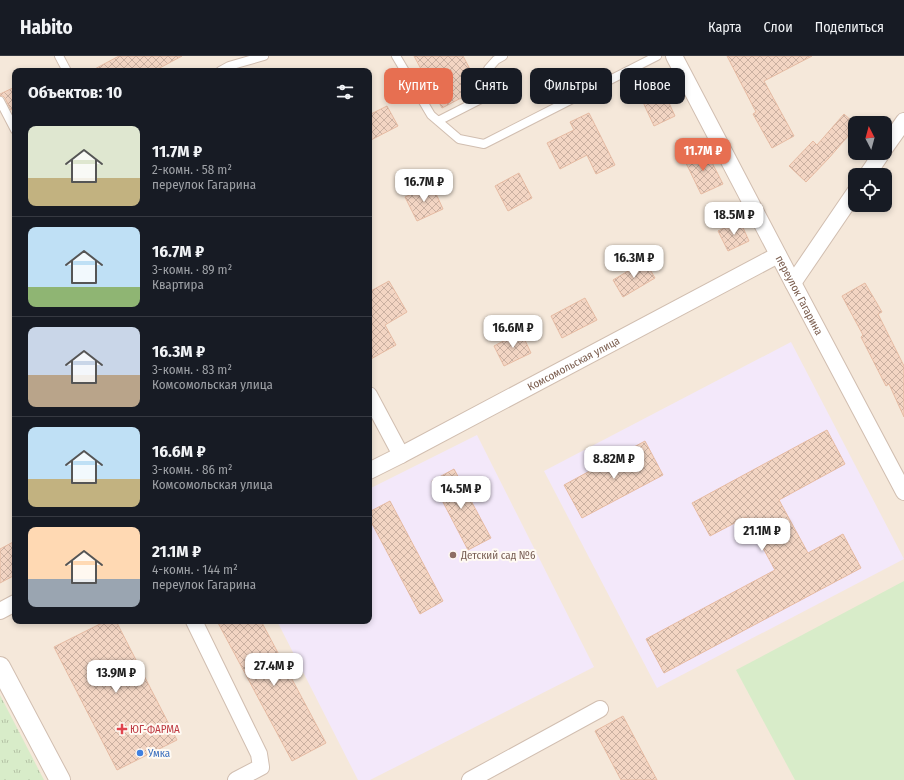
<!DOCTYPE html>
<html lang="ru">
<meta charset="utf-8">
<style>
:root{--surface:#171b24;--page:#242831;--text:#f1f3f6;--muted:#9ea1a6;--line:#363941;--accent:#e76f51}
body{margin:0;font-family:"Fira Sans Condensed",sans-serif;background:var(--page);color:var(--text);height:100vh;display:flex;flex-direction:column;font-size:15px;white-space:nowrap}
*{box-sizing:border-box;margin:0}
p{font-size:13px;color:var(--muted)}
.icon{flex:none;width:22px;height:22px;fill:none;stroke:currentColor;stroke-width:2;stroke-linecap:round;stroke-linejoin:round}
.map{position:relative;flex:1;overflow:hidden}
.details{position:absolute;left:12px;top:12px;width:360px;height:556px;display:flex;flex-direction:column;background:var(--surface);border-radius:8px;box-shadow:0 2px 6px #0003}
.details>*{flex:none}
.hud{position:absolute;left:384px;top:12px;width:380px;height:36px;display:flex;gap:8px}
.needle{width:26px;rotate:354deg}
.buttons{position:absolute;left:848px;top:60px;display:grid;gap:8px}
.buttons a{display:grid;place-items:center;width:44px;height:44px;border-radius:8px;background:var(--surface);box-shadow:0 2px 6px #0003;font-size:20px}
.price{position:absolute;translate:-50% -34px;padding:0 9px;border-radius:8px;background:#fff;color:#222;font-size:13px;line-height:26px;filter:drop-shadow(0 1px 2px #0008)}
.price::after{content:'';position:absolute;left:50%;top:24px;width:12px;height:9px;margin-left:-6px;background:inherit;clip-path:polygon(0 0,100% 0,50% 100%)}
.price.on{background:var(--accent);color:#fff}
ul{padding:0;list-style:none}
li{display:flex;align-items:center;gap:12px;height:100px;padding:0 16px}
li+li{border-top:1px solid var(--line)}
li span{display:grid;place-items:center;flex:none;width:112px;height:80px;border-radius:8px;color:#555}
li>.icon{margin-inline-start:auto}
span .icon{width:48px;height:48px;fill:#fffc;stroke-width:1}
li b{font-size:17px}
h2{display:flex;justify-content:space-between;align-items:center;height:48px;padding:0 16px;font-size:17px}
.chip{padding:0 14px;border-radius:8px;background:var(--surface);box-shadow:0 2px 6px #0003;font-size:14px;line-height:36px}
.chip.on{background:var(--accent);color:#fff}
header{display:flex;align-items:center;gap:24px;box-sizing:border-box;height:56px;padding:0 20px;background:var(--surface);border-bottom:1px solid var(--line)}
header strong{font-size:19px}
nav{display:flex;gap:22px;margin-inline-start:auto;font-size:14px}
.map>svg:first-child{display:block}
</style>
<header>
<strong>Habito</strong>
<nav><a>Карта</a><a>Слои</a><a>Поделиться</a></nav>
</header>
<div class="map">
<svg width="904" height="724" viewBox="0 0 904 724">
<defs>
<pattern id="grass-tufts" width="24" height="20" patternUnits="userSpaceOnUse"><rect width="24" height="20" fill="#d8ecc9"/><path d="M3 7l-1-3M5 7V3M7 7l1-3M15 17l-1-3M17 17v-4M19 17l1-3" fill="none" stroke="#b4c2a5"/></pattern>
<pattern id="building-cross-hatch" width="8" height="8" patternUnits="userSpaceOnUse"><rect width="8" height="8" fill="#f3d5c3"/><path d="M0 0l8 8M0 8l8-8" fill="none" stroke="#cab0a1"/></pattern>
</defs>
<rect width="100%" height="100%" fill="#fdf6ec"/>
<path fill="#f5e8da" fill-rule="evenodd" d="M0 0H904V724H0ZM15 15H369V565H15ZM855 67H885V97H855ZM855 119H885V149H855Z"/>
<path fill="#f3e8fa" d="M791 286 904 503 657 632 544 415Z
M477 379 594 611 370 724H358L277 565H369V433Z"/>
<path fill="url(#grass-tufts)" d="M0 639 44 724H0Z"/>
<path fill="#d8ecc9" d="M904 525V724H795L736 614Z"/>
<path fill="url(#building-cross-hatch)" stroke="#e6bba3" d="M119 0H182L154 15H91Z
M414 0H463L480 32 442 52Z
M727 0H812L764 25 794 80 772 92 753 58 756 56Z
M15 31V52L11 54 5 42 3 40H0V38Z
M663 34 675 60 654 70 642 44Z
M387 50 398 70 369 85V59Z
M589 57 615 109 596 118 587 99 560 113 547 87 574 74 570 66Z
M844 58 855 68V72L829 102 806 126 789 110 813 85 817 89Z
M705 93 723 128 701 138 684 103Z
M519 117 532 142 508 155 495 130Z
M432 129 443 153 417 165 405 141Z
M740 165 749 185 728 195 718 175Z
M645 205 655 222 623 241 613 224Z
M389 225 407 256 385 269 396 289 369 304V236Z
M865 227 882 256 878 258 904 310V361L889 328 886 330 861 281 863 279 842 240Z
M585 242 597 264 562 282 551 260Z
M521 276 531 297 504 310 494 290Z
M827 374 845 408 779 444 808 497 843 478 861 512 664 617 646 583 775 514 746 461 710 480 692 447Z
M645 385 663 419 582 462 564 429Z
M454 413 491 482 468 494 432 425Z
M390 445 443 545 420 558 369 462V456Z
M15 485V519L0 527V493Z
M106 565H116L177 684 117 714 54 591Z
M217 565H261L326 687 292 705Z
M623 660 657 724H621L595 675Z"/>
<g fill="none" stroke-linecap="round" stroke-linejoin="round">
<g stroke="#d1beb0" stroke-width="10">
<path id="service" d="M59 0 67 15
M396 0 431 59 459 83 484 88 657 0
M220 15 229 10 264 0
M0 45 15 74
M438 65 483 42 487 33 488 13 496 4 503 0"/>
</g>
<g stroke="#d1beb0" stroke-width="18">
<g id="minor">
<path id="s1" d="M674 0 793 227 904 436"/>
<path d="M885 92 904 65"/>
<path d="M867 119 882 97"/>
<path d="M793 227 855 136"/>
<path d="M369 339 401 399"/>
<path id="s2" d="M369 415 401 399 778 199"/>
<path d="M0 555 15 547"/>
<path d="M194 565 259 698 261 711 236 724"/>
<path d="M470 724 600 653"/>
</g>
</g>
<g stroke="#d1beb0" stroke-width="22">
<path id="tertiary" d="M0 611 60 724"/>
</g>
<use href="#service" stroke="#fff" stroke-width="8"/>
<use href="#minor" stroke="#fff" stroke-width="16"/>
<use href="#tertiary" stroke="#fff" stroke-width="20"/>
</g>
<circle fill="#8d6e63" stroke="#fffaf3" stroke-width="1.5" cx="453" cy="499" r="4"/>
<path fill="#e0444e" stroke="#fffaf3" stroke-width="1.5" d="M120 667h4v4h4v4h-4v4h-4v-4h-4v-4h4z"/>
<circle fill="#3f7fe0" stroke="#fffaf3" stroke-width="1.5" cx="140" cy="697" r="4"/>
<g text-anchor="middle" stroke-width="4" stroke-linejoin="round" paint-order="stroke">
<g font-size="11" fill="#7a5c4d" stroke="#fffaf3">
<text dy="4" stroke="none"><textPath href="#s1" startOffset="270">переулок Гагарина</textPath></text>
<text dy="4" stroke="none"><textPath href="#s2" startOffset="231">Комсомольская улица</textPath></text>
</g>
<g font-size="11" fill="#785e54" stroke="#fffaf3" text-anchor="start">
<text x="461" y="503">Детский сад №6</text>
</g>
<g font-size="11" fill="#be3a42" stroke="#fffaf3" text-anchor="start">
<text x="130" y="677">ЮГ-ФАРМА</text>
</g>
<g font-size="11" fill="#366cbe" stroke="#fffaf3" text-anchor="start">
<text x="148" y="701">Умка</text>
</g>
</g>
</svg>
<div class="buttons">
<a><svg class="needle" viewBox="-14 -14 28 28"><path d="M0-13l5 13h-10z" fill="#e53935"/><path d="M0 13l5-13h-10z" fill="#9ea1a6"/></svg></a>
<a><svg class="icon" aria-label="locate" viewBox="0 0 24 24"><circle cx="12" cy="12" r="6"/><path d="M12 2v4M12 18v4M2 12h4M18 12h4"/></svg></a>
</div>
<b class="price on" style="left:703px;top:116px">11.7M ₽</b>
<b class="price" style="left:424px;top:147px">16.7M ₽</b>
<b class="price" style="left:734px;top:180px">18.5M ₽</b>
<b class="price" style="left:634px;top:223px">16.3M ₽</b>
<b class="price" style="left:513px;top:293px">16.6M ₽</b>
<b class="price" style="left:614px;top:424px">8.82M ₽</b>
<b class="price" style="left:461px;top:454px">14.5M ₽</b>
<b class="price" style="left:762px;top:496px">21.1M ₽</b>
<b class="price" style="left:274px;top:631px">27.4M ₽</b>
<b class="price" style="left:116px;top:638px">13.9M ₽</b>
<div class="hud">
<a class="chip on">Купить</a>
<a class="chip">Снять</a>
<a class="chip">Фильтры</a>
<a class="chip">Новое</a>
</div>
<section class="details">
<h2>Объектов: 10<svg class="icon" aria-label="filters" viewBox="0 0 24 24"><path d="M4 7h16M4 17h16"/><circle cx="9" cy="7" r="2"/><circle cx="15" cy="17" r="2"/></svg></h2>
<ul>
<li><span style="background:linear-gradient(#dfe7d0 65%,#c2b280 0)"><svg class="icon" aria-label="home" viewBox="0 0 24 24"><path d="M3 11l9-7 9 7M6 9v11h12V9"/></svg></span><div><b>11.7M ₽</b><p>2-комн. · 58 m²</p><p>переулок Гагарина</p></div></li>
<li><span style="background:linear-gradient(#bfe0f5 75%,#8fb573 0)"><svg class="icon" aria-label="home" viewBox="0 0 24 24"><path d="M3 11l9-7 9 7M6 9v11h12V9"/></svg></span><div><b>16.7M ₽</b><p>3-комн. · 89 m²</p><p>Квартира</p></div></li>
<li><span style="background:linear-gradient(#c9d6e8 60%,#b9a48a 0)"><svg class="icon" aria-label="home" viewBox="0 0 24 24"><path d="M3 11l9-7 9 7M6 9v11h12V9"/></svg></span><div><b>16.3M ₽</b><p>3-комн. · 83 m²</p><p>Комсомольская улица</p></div></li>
<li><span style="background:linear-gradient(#bfe0f5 65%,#c2b280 0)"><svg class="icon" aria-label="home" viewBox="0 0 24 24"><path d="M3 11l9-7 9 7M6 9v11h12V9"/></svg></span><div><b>16.6M ₽</b><p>3-комн. · 86 m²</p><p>Комсомольская улица</p></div></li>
<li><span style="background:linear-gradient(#ffd9b3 65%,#9aa5b1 0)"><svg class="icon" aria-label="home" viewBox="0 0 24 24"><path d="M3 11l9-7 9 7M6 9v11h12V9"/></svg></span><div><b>21.1M ₽</b><p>4-комн. · 144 m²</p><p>переулок Гагарина</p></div></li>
</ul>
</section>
</div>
